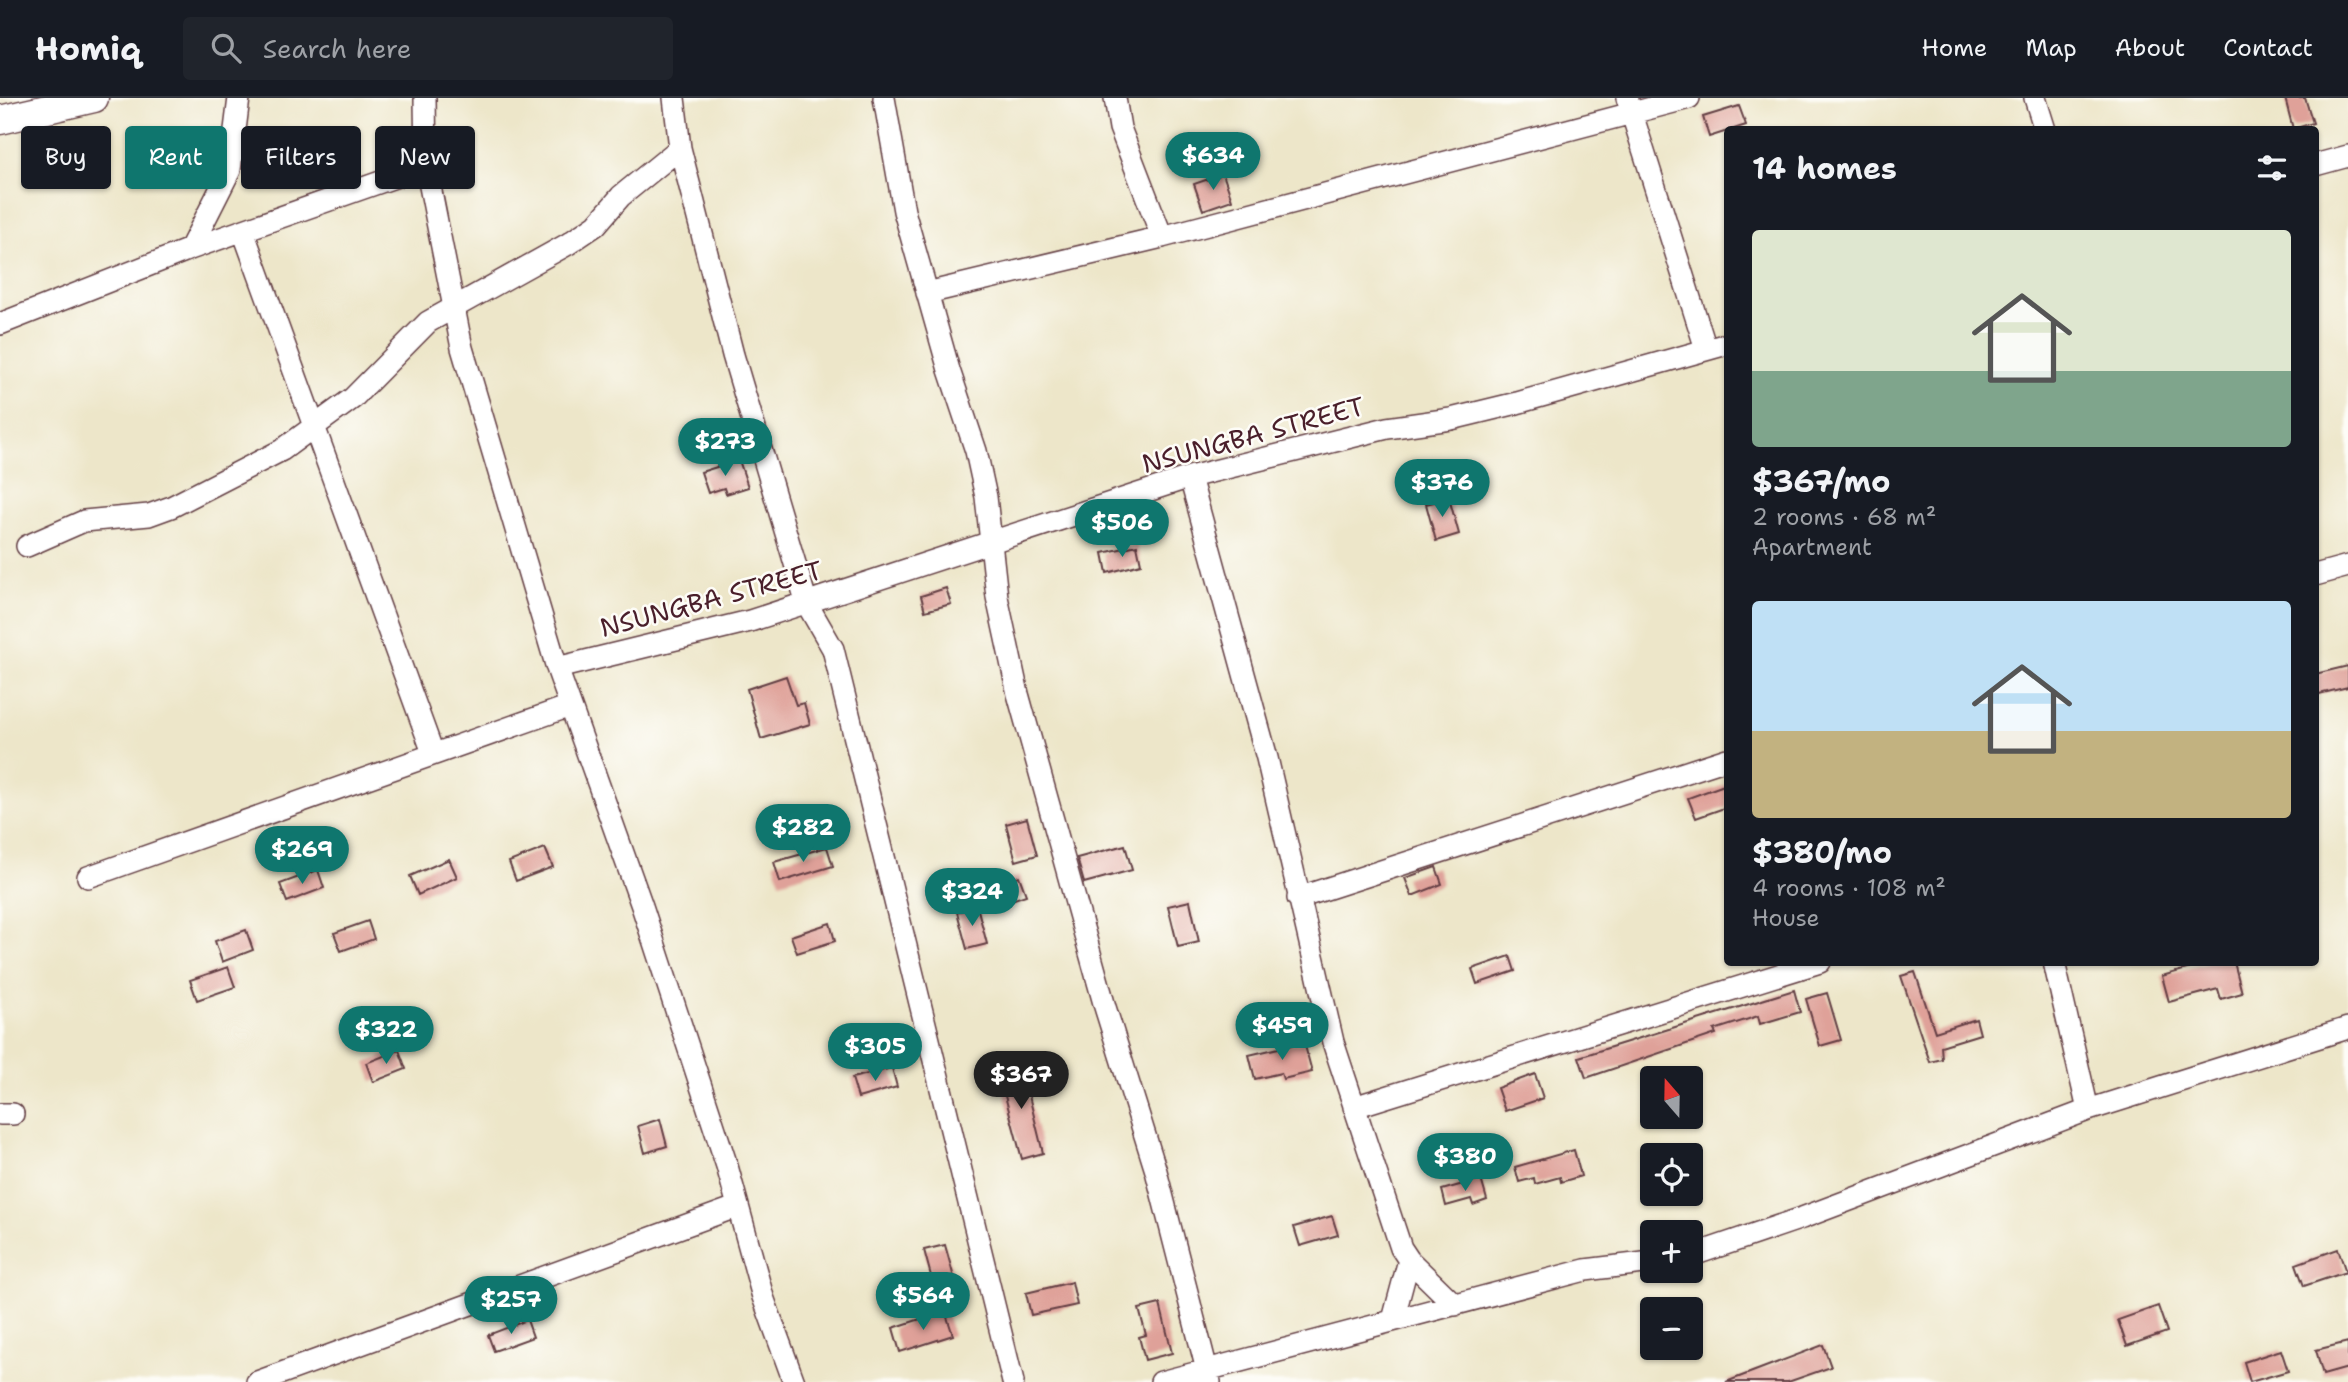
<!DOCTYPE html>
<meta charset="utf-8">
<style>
:root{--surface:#171b24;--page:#20242c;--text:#f1f3f6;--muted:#9ea1a6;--line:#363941;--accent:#0f766e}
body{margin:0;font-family:"Shantell Sans",sans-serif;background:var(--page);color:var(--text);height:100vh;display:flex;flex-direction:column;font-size:26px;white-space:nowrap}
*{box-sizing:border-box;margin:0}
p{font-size:23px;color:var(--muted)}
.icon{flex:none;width:38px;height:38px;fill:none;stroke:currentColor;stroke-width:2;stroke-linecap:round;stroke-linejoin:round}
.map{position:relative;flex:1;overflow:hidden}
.sheet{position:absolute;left:1724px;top:28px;width:595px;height:840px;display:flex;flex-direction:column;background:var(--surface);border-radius:7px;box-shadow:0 2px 5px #0004}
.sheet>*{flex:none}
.hud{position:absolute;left:21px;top:28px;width:665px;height:63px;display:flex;gap:14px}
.needle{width:46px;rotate:340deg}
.fabs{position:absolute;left:1640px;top:968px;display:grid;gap:14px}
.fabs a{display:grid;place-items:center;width:63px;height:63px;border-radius:7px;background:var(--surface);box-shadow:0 2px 5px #0004;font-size:35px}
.price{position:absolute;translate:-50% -60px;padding:0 16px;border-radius:24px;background:var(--accent);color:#fff;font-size:23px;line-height:46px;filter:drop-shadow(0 2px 4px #0008)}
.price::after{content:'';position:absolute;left:50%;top:42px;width:21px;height:16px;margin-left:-10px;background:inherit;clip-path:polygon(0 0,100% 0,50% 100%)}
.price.selected{background:#222;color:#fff}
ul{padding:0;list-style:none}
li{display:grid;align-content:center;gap:14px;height:371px;padding:0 28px}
li span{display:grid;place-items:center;height:217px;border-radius:7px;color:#555}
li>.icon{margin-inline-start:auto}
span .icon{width:126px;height:126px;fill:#fffc;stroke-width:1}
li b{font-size:30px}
h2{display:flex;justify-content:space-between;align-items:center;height:84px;padding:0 28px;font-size:30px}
.tag{padding:0 24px;border-radius:7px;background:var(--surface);box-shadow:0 2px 5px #0004;font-size:24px;line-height:63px}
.tag.selected{background:var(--accent);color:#fff}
header{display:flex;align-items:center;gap:42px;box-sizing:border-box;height:98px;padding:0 35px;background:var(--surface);border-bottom:2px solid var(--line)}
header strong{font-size:33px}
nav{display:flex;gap:38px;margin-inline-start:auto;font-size:24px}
.search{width:490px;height:63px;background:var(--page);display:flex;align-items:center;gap:18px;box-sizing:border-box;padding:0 24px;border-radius:7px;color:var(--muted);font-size:26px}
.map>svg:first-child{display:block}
</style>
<header>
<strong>Homiq</strong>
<div class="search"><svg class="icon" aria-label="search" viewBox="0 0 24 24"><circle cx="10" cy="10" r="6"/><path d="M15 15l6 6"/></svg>Search here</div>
<nav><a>Home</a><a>Map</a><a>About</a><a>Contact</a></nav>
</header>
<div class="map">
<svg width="2348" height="1284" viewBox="0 0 2348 1284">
<rect width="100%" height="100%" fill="#fdfcf7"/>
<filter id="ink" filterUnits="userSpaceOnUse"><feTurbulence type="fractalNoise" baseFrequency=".0143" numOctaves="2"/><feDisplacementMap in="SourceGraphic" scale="14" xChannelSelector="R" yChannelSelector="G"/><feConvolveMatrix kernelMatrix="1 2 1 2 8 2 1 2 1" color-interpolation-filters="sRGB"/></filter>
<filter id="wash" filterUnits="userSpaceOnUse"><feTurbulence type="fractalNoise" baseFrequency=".00686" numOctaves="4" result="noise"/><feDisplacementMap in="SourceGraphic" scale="28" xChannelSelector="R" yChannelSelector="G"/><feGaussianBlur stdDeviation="1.57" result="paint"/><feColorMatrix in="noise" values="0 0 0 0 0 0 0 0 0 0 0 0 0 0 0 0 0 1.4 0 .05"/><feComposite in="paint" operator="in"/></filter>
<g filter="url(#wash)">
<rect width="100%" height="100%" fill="#ede6c9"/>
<g id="blocks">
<path fill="#dfa199" d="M2285 0H2305L2313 25 2293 31Z
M1739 8 1746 27 1709 39 1703 19Z
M1223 76 1232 102 1203 112 1194 86Z
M739 362 748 389 726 396 724 390 708 395 701 374Z
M1449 400 1459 436 1436 443 1426 406Z
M1137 447 1141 466 1107 475 1103 455Z
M946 490 951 506 925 513 921 498Z
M2348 568V589L2315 597V576Z
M786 578 796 607 804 605 810 626 761 641 747 591Z
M1727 686V709L1696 720 1688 700Z
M1027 720 1037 757 1016 763 1006 726Z
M1125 747 1132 772 1084 785 1077 760Z
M827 749 833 768 780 784 774 764Z
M545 750 553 769 516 783 509 764Z
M449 761 457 779 418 797 410 778Z
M1436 769 1442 786 1412 798 1405 780Z
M318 772 324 790 287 804 280 786Z
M1019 778 1026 797 1000 806 993 788Z
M1190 803 1199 844 1178 849 1168 808Z
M977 808 987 846 967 851 957 814Z
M368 823 374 841 341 853 334 835Z
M830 825 835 843 797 855 791 838Z
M246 832 253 852 222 864 215 843Z
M1510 858 1515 873 1477 886 1472 871Z
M2212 864H2234L2242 895 2221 901 2218 891 2169 904 2162 878Z
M228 869 235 889 197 902 190 882Z
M1915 874 1935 934 1976 921 1980 936 1941 948 1942 961 1930 964 1901 878Z
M1794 892 1800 914 1760 926 1758 918 1714 932 1716 936 1586 980 1579 959Z
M1827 895 1841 942 1820 948 1806 901Z
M1304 944 1312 974 1283 981 1281 975 1255 981 1249 957Z
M399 952 406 971 373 984 366 965Z
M1021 965 1043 1055 1022 1061 998 972Z
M892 970 897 989 858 1000 852 980Z
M1535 976 1543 1000 1505 1013 1497 990Z
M660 1021 667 1048 645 1055 638 1028Z
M1574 1052 1581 1078 1561 1084 1560 1079 1535 1086 1534 1080 1519 1084 1515 1069Z
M1481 1081 1487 1102 1473 1107 1471 1101 1446 1108 1442 1092Z
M1332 1118 1338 1137 1300 1148 1294 1129Z
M945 1147 958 1194 937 1200 924 1152Z
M2338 1151 2346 1174 2304 1188 2296 1166Z
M1072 1184 1077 1207 1031 1217 1026 1195Z
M1160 1206 1172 1255 1145 1262 1139 1239 1146 1237 1139 1211Z
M2158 1208 2167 1234 2127 1248 2118 1222Z
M945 1213 953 1237 900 1254 893 1230Z
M527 1222 533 1239 494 1253 488 1237Z
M2348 1244V1270L2323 1277 2316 1252Z
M1823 1247 1831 1269 1788 1284H1726Z
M2281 1252 2288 1273 2250 1284 2244 1264Z"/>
</g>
</g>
<g filter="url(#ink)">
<use href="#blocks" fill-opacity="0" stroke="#623d43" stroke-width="2"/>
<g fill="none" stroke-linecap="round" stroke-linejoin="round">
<g stroke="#623d43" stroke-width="24">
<path id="street" d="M425 0 426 68 462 250 557 570 642 808 727 1068 763 1199 794 1284
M674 0 680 50 733 257 807 506 833 551 1013 1284
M884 0 904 113 949 272 976 353 986 399 997 499 1018 596 1105 909 1156 1073 1210 1284
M1115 0 1120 30 1162 139
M1627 0 1706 251
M2035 0 2045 32
M2315 67 2348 58
M243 133 433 655
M190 151 230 72 239 0
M927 195 1162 139 1689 0
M0 226 190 151 426 68
M1190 379 1267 660 1333 944 1401 1150 1409 1162 1455 1207
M27 448 84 423 149 417 171 409 282 352 353 300 428 224 568 146 596 127 621 98 680 50
M2315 477 2348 468
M557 570 750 523 1190 379 1387 330 1451 321 1517 305 1727 246
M88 779 570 608
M1298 800 1727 661
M2054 864 2088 1012
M1354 1009 1820 864
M0 1016H13
M1690 1158 1802 1120 2088 1012 2348 930
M1393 1222 1409 1162
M257 1284 736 1109
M1161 1284 1585 1172 1652 1164"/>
</g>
<g stroke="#623d43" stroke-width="31">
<path id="secondary" d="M0 22 94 0"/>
</g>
<use href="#street" stroke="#fff" stroke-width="21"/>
<use href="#secondary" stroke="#fff" stroke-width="28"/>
</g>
</g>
<g text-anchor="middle" stroke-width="5" stroke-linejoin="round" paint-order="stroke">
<g font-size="26" fill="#4a1f2b" stroke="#fdfcf7">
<text transform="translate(1253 337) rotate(-15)" y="9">NSUNGBA STREET</text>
<text transform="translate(711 501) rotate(-15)" y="9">NSUNGBA STREET</text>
</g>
</g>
</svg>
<div class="fabs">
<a><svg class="needle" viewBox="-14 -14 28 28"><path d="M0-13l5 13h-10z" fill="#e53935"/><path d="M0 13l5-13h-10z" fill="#9ea1a6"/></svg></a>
<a><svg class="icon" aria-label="locate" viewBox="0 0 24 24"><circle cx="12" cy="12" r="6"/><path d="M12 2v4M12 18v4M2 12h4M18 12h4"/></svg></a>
<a>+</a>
<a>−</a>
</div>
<b class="price" style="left:1213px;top:94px">$634</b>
<b class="price" style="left:725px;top:380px">$273</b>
<b class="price" style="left:1442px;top:421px">$376</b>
<b class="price" style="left:1122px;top:461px">$506</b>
<b class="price" style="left:803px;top:766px">$282</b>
<b class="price" style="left:302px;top:788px">$269</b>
<b class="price" style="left:972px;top:830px">$324</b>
<b class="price" style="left:1282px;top:964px">$459</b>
<b class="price" style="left:386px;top:968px">$322</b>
<b class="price" style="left:875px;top:985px">$305</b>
<b class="price selected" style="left:1021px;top:1013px">$367</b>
<b class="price" style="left:1465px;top:1095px">$380</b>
<b class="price" style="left:923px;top:1234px">$564</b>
<b class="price" style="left:511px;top:1238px">$257</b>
<div class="hud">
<a class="tag">Buy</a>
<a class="tag selected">Rent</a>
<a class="tag">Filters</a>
<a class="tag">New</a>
</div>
<section class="sheet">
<h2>14 homes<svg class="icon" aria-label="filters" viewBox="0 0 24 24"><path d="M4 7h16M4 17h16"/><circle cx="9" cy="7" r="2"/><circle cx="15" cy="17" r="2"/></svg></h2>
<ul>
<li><span style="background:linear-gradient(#dfe7d0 65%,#7fa58c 0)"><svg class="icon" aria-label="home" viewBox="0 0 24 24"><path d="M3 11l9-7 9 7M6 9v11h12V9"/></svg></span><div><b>$367/mo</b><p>2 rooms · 68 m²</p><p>Apartment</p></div></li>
<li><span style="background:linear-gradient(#bfe0f5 60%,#c2b280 0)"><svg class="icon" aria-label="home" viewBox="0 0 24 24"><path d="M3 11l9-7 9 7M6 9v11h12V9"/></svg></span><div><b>$380/mo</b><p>4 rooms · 108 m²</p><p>House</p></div></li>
</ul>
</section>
</div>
